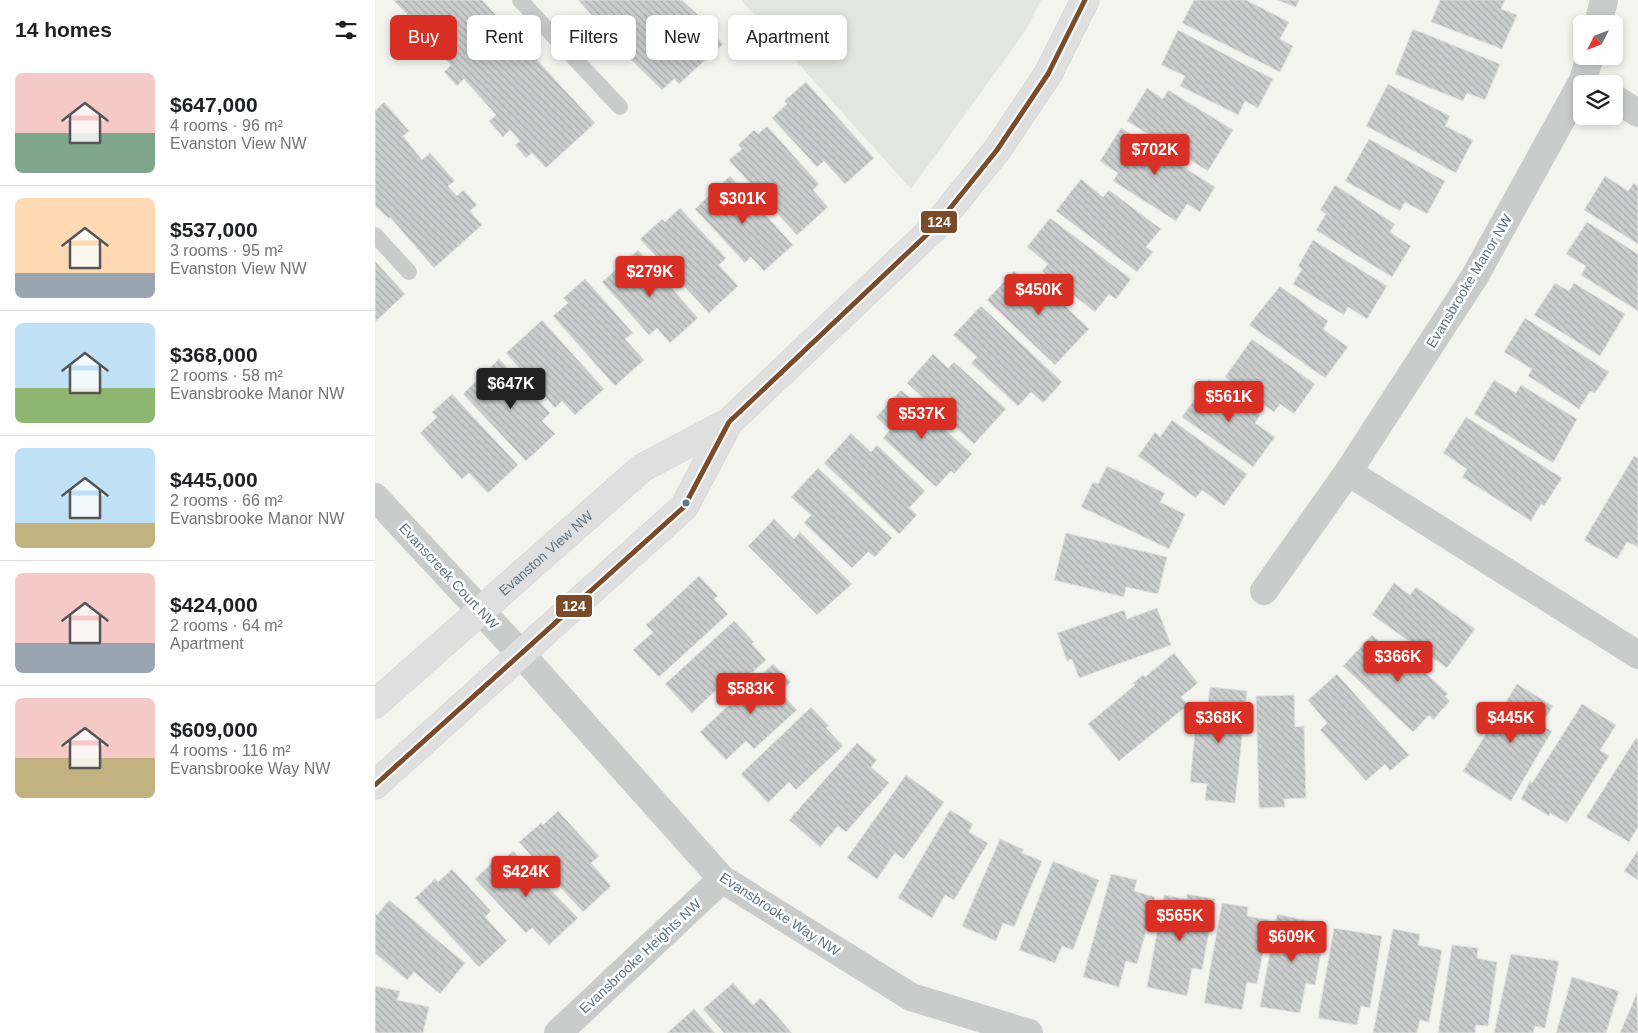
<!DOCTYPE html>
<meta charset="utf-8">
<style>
:root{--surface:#fff;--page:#f2f2f2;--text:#202124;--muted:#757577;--line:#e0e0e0;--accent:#d93025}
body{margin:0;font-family:Arial,sans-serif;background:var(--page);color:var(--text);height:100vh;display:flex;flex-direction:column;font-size:19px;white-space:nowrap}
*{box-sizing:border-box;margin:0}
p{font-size:16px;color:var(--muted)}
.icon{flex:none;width:28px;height:28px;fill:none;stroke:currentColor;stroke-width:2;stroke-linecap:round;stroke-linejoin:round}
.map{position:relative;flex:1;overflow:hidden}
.drawer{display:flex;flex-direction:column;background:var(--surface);width:375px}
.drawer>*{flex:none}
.hud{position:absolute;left:15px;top:15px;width:475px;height:45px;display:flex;gap:10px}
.needle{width:32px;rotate:228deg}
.tools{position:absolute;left:1198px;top:15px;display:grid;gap:10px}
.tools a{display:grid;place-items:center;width:50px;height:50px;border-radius:8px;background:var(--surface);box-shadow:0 2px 8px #0003;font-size:25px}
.price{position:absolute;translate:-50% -42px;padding:0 11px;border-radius:5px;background:var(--accent);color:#fff;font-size:16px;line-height:32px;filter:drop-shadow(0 1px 2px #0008)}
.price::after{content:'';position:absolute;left:50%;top:30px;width:15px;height:11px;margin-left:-8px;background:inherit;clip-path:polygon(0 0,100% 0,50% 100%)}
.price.on{background:#222;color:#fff}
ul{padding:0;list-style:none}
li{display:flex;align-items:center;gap:15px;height:125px;padding:0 15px}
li+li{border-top:1px solid var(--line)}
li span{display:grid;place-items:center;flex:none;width:140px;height:100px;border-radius:8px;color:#555}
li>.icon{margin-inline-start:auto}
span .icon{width:60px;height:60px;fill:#fffc;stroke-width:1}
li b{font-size:21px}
h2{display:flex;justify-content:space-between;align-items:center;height:60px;padding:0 15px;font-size:21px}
.pill{padding:0 18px;border-radius:8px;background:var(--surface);box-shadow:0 2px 8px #0003;font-size:18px;line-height:45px}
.pill.on{background:var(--accent);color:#fff}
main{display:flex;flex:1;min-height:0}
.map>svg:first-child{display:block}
</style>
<main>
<section class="drawer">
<h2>14 homes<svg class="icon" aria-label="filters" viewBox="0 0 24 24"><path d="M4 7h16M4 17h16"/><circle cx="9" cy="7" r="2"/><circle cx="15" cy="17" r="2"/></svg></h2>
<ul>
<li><span style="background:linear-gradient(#f6c9c9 60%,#7fa58c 0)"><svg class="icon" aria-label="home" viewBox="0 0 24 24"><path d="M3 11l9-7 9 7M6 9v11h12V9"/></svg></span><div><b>$647,000</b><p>4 rooms · 96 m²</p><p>Evanston View NW</p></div></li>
<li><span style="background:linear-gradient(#ffd9b3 75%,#9aa5b1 0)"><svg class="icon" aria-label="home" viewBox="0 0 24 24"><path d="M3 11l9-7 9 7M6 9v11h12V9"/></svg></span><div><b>$537,000</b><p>3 rooms · 95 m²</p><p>Evanston View NW</p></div></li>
<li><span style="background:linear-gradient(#bfe0f5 65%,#8fb573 0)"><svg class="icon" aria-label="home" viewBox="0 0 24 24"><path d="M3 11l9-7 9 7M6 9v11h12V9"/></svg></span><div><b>$368,000</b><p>2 rooms · 58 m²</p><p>Evansbrooke Manor NW</p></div></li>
<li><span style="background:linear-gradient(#bfe0f5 75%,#c2b280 0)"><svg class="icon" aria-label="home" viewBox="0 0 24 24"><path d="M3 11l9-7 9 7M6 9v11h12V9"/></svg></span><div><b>$445,000</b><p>2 rooms · 66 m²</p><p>Evansbrooke Manor NW</p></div></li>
<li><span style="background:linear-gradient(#f6c9c9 70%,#9aa5b1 0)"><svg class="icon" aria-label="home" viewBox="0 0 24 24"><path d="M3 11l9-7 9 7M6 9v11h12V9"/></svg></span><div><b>$424,000</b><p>2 rooms · 64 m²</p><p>Apartment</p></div></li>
<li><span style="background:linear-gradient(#f6c9c9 60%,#c2b280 0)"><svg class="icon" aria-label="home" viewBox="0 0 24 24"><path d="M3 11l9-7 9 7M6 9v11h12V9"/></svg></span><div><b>$609,000</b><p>4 rooms · 116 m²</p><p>Evansbrooke Way NW</p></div></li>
</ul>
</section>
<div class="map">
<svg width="1263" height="1033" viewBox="0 0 1263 1033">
<defs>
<pattern id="building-back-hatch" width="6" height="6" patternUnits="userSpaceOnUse" patternTransform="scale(1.25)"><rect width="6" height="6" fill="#cccece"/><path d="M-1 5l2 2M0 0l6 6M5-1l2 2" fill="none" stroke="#a9acad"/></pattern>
</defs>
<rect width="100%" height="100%" fill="#f3f3f0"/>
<path fill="#e2e6de" d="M366 0H666L651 30 536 189Z"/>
<path fill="url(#building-back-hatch)" stroke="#e2e2e0" d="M18 0H107L220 123 171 168 157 153 151 158 140 145 145 141 135 130 128 137 114 121 121 115 89 79 82 86 69 72 76 65 43 29 37 35 25 21 32 14Z
M203 0H307L335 26 333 28 348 44 304 84 299 79 287 90 251 55 253 54Z
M819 0H871L914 22 905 39 918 46 905 72 807 23Z
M902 0H924L921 7Z
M1065 0H1130L1126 9 1142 15 1127 49 1056 22Z
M1038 29 1125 64 1110 100 1092 93 1088 101 1020 74Z
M803 30 898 79 883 108 870 101 863 115 805 86 810 76 786 65Z
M431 82 499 158 470 184 449 161 442 167 397 118 412 104 409 101Z
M1013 84 1075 116 1070 126 1098 140 1081 173 991 126Z
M772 88 788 99 793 90 858 130 833 171 752 121Z
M9 102 34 131 28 136 47 160 55 153 80 181 73 186 82 196 88 190 102 205 95 211 107 225 59 268 15 217 14 219 0 206V108L1 110Z
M392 126 444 184 438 190 453 207 422 235 354 160 367 149 363 145 379 130 383 134Z
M746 128 840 187 825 212 812 204 801 221 738 181 743 173 725 161Z
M994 139 1070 181 1052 214 1030 202 1025 211 970 181Z
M355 176 418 245 389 271 376 257 370 263 320 209Z
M1230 176 1253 191 1259 183 1263 186V244L1209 210Z
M706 179 728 197 734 190 786 229 771 247 778 252 762 272 681 211Z
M960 185 1020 224 1015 232 1036 246 1017 277 941 230 951 214 945 210Z
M305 208 351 258 344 265 363 286 334 313 265 239 287 219 290 222Z
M675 218 756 279 741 299 734 294 720 312 667 271 673 264 652 247Z
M1212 222 1263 254V311L1206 275 1211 266 1191 254Z
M938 240 1012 286 992 319 973 307 969 315 918 284 927 269 923 266Z
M263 250 323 318 295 343 282 328 274 335 227 282Z
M0 261 30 294 0 322Z
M639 271 654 285 661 278 714 329 680 365 612 300Z
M210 279 258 333 250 339 269 360 240 386 178 316 193 303 188 298Z
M1180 283 1194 291 1199 283 1250 314 1225 356 1159 315Z
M905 286 953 321 948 329 973 347 950 378 874 325Z
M606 306 687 382 668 403 656 392 643 406 596 363 602 357 578 335Z
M1150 318 1234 372 1220 393 1215 391 1204 409 1153 376 1157 369 1129 352Z
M167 320 229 389 200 415 187 401 180 408 131 353Z
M877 339 940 384 919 414 905 404 899 412 850 377Z
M558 354 573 368 579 362 631 409 599 444 532 383Z
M124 359 175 413 167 421 180 434 151 461 88 394Z
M834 379 885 415 880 423 900 437 878 467 807 417Z
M1119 380 1141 393 1146 385 1202 419 1178 463 1099 414Z
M526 390 597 454 579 474 576 471 561 487 508 438 515 430 501 417Z
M77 394 143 465 113 493 94 473 87 479 45 433 62 417 57 412Z
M1091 417 1187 478 1169 506 1166 504 1156 521 1087 477 1092 469 1068 453Z
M797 420 872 474 849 506 827 490 821 498 763 456 780 432 785 437Z
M476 433 496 452 502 445 550 491 534 508 542 515 524 534 449 463Z
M1259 456 1263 458V547L1252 542 1242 559 1209 540Z
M732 466 790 493 785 502 810 514 794 549 706 507 718 482 723 484Z
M443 468 517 538 500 557 493 552 477 568 429 523 436 515 416 497Z
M399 519 419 539 425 532 477 584 442 615 373 546Z
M691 533 792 557 783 594 751 587 749 597 679 580Z
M324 576 343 596 339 599 353 614 284 677 258 650 278 632 271 625Z
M1019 583 1035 595 1041 587 1100 629 1072 668 997 615Z
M782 608 796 645 704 678 697 659 692 661 682 633 749 610 752 619Z
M359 621 379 642 377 644 391 660 347 700 340 691 317 713 290 684Z
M997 635 1016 652 1022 646 1073 694 1070 696 1075 701 1058 720 1054 715 1038 732 968 666Z
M799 653 823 683 806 697 813 705 744 761 713 724 760 685 758 683 768 675 770 677Z
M398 664 416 682 405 692 422 710 379 749 371 741 351 760 325 732Z
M962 674 1034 755 1015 771 1010 764 991 781 945 730 952 723 933 700Z
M1142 684 1178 706 1166 725 1177 731 1136 801 1088 771Z
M835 687 872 691 860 803 830 800 832 784 815 782 822 711H832Z
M919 695 920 727 929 726 931 798 909 799 910 807 884 808 881 696Z
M1207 704 1241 725 1225 750 1234 756 1192 823 1175 813 1174 816 1146 799 1155 781 1157 783Z
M436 707 454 726 451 728 468 746 421 790 414 782 393 803 366 774Z
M1261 738 1263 740V827L1254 842 1211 817Z
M482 743 502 760 496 767 514 783 471 832 463 826 445 847 414 820Z
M531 775 569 802 529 859 520 853 502 879 472 858Z
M575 810 598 824 594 832 613 843 579 900 570 895 557 918 523 898Z
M183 811 224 856 216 863 236 886 208 912 144 842 166 823 168 825Z
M625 839 648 849 647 853 667 861 639 927 628 923 621 941 587 926Z
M1263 850V880L1249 871Z
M138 851 203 918 174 945 157 928 151 933 100 879 120 860 124 864Z
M678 861 724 880 698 950 687 946 680 963 644 950Z
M77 869 116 911 110 917 132 941 104 967 40 898 60 879 63 882Z
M736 874 762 880 759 891 780 897 762 964 751 961 744 987 708 977Z
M812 894 840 899 827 970 817 968 812 996 772 987 789 895 811 899Z
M14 900 90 963 65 994 39 972 32 980 0 953V913L2 915Z
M847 903 873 907 872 916 894 920 882 984 872 982 867 1010 829 1003Z
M902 914 951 925 940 985 931 983 925 1013 885 1007Z
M959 928 1007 936 995 1008 986 1006 982 1025 943 1018Z
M1018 929 1045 934 1043 945 1067 950 1054 1022 1045 1020 1042 1033H998Z
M1077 945 1103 948 1102 958 1122 962 1113 1026 1101 1025 1100 1033H1063Z
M1136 954 1184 961 1170 1028 1160 1026 1158 1033H1119Z
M1197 977 1244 991 1231 1033H1181Z
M358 983 378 1005 386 998 417 1033H349L328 1009Z
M0 986 25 991 22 1000 54 1007 48 1033H0Z
M1262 993 1263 1033H1245Z
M319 1009 340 1033H292Z"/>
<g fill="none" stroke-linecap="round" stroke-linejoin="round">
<g stroke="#cfd1d0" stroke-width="29">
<g id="secondary">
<path id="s1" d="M0 704 267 468 354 422 560 227 622 150 673 74 710 0"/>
<path d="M0 785 309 507 354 422"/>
</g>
</g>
<path stroke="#cacccc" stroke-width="16" d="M145 0 245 107
M0 235 34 272"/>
<path stroke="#cacccc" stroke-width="28" d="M1223 24 1229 0
M1207 84 1215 56
M1239 98 1263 113
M973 472 1263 655
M0 497 147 655 347 879 536 997 654 1033
M889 591 973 472 1100 276 1206 84
M183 1033 347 879"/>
<use href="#secondary" stroke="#dfdfe0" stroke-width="28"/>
<g stroke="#fff" stroke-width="9">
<path id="bus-1" d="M0 785 309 507 354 422 560 227 622 150 673 74 710 0"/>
</g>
<use href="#bus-1" stroke="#7a4b2a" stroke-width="5"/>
</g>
<circle fill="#617582" stroke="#fff" stroke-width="2" cx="311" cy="503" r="4.5"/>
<g text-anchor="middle" stroke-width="5" stroke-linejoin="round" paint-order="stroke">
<g font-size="14" fill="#617582" stroke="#fff">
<text transform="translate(1094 281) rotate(-59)" y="5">Evansbrooke Manor NW</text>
<text dy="5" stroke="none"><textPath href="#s1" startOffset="228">Evanston View NW</textPath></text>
<text transform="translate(74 576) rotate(47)" y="5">Evanscreek Court NW</text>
<text transform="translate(405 914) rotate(33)" y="5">Evansbrooke Way NW</text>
<text transform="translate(265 956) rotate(-43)" y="5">Evansbrooke Heights NW</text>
</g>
</g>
<g stroke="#fff" stroke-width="2">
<rect x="545" y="210" width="38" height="24" rx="5" fill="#7a4b2a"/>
<rect x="180" y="594" width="38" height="24" rx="5" fill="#7a4b2a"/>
</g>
<g font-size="14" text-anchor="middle" font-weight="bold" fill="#fff">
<text x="564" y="227">124</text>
<text x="199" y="611">124</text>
</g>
</svg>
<div class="tools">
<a><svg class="needle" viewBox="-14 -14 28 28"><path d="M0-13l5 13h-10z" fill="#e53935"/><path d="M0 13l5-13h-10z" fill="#757577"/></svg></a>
<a><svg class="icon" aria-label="layers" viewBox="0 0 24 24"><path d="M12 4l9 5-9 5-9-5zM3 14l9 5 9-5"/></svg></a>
</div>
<b class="price" style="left:780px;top:176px">$702K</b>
<b class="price" style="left:368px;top:225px">$301K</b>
<b class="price" style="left:275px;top:298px">$279K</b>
<b class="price" style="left:664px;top:316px">$450K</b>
<b class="price on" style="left:136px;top:410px">$647K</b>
<b class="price" style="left:854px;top:423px">$561K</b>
<b class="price" style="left:547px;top:440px">$537K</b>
<b class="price" style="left:1023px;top:683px">$366K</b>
<b class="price" style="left:376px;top:715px">$583K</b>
<b class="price" style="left:844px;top:744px">$368K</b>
<b class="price" style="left:1136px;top:744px">$445K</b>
<b class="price" style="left:151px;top:898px">$424K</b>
<b class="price" style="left:805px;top:942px">$565K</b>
<b class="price" style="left:917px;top:963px">$609K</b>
<div class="hud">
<a class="pill on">Buy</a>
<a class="pill">Rent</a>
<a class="pill">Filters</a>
<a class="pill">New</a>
<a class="pill">Apartment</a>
</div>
</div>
</main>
